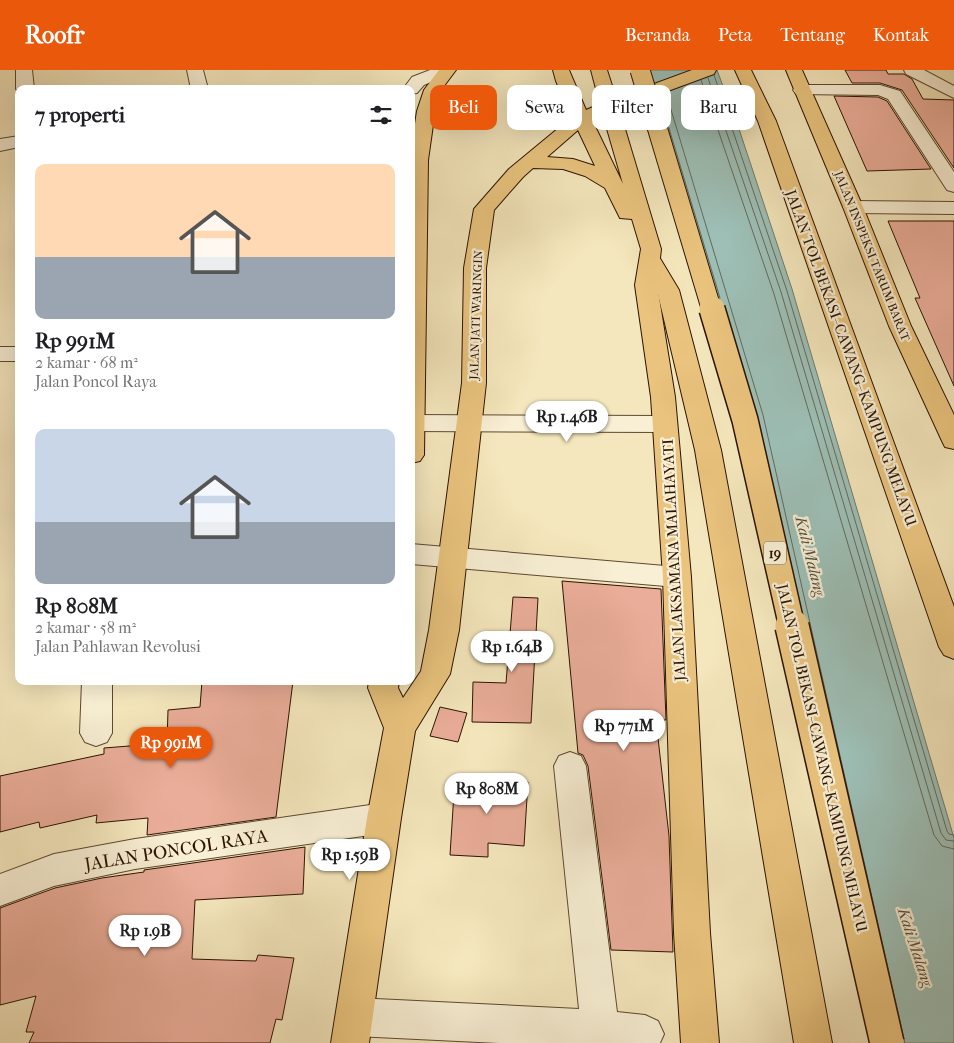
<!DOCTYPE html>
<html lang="id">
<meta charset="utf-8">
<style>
:root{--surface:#fff;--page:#f6f6f6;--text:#202124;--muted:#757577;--accent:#ea580c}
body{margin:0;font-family:"IM FELL French Canon",serif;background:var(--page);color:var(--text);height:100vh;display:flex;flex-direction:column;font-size:19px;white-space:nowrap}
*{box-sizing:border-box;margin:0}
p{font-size:16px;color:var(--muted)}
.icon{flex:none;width:28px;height:28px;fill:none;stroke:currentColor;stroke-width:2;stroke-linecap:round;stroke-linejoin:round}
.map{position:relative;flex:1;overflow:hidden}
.sheet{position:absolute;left:15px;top:15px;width:400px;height:600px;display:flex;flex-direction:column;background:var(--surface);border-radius:10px;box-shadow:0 5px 20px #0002}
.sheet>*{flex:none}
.top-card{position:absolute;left:430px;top:15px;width:449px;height:45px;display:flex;gap:10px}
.price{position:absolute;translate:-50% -42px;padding:0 11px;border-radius:18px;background:#fff;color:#222;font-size:16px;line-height:32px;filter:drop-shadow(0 1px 2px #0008)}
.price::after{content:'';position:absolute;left:50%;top:30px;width:15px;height:11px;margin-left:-8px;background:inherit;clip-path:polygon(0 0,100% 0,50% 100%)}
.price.active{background:var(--accent);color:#fff}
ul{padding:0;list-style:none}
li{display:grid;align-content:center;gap:10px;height:265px;padding:0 20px}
li span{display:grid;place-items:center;height:155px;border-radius:10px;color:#555}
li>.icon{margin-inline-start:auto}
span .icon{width:90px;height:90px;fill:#fffc;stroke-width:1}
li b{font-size:21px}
h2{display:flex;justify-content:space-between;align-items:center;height:60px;padding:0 20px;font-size:21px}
.pill{padding:0 18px;border-radius:10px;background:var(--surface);box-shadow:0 5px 20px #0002;font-size:18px;line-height:45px}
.pill.active{background:var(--accent);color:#fff}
header{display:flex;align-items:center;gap:30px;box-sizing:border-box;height:70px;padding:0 25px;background:var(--accent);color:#fff}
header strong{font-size:24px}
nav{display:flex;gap:28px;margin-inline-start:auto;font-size:18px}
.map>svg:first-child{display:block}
</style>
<header>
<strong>Roofr</strong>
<nav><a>Beranda</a><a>Peta</a><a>Tentang</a><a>Kontak</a></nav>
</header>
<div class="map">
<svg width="954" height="973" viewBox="0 0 954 973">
<rect width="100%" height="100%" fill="#f5e7bd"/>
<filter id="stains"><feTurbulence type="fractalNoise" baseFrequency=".004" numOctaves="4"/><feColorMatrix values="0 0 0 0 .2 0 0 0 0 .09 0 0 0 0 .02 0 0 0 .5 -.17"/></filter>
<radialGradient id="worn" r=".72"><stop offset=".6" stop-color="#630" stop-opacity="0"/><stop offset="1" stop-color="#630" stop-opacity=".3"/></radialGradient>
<path fill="#9dbfb6" stroke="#707a6e" d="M640 0H717L740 62 792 219 954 768V973H887L745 350Z"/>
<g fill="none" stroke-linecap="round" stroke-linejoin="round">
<path stroke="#64695c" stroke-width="1" d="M714 5 787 221 947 761 949 764 954 765
M708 8 781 222 941 763 946 770 954 771
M701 10 774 224 934 765 942 776 954 779
M666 23 763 345 905 973
M659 25 720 228"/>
</g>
<path fill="#eaad99" stroke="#2c1302" d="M845 0H886L888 4H904L912 9 923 29 954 30V98L902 20 880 13H852Z
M834 26 878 27 887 31 931 99 867 101Z
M888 151H954V316L915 228H920Z
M562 511 661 519 666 650H656L669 766 673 882 611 880 588 696 583 685 578 683Z
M513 527 538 528 531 653 472 652 473 612 506 613Z
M202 611H293L276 747 147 765 148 748 96 753 97 745 40 758 39 752 0 762V706L104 684V678L167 673 168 640 200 637Z
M440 637 467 643 458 672 430 666Z
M455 707 528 712 524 776 488 773V787L450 785Z
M305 777 303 824 195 830 192 889 256 891 258 885 294 888 282 950 276 949 270 973H29L34 962H26L36 926 0 935V838L55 818 102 808 144 802V800Z"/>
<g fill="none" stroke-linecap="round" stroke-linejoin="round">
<g stroke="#5e4831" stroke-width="2">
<path id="minor" d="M16 0H32L34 19H19V22L16 19Z
M187 0H203L208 19H191Z
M430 0H452L450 4 424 15 417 23 411 24V19H403L412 7Z
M904 0H924L954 16V28L906 4Z
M802 15H880L900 21 954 102V122L947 120 888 29 878 25 796 24 793 20 796 16Z
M19 66V77L0 81V69Z
M853 131 954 132V144L853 143 846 141 843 137 846 133Z
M0 277H19V291H0Z
M411 345 665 346 674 348 677 354 674 360 665 362 411 361Z
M411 474 677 497 687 500 691 507 687 514 677 517 411 494Z
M82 611H112V663L107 672 96 676 85 672 80 663Z
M570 682 581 686 586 696 617 942 645 945 658 951 664 964 660 973H499L355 966 342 960 336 947 342 934 355 928 579 939 554 696 559 686Z
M384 733 396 738 401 748 396 758 384 763 135 799 54 816 0 836V804L54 784 135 769Z"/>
</g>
<g stroke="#2c1302" stroke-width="2">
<path id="major" d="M439 0H456L441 20 435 41 428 90 424 385 420 391 411 393V80L417 41 424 20Z
M553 0H569L586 40 600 34 591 0H607L616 28 692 0H716L714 4 619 39 661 179 657 215 675 327 691 507 710 863 719 973H681L674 863 663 507 651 327 635 215 641 179 632 149 620 148 605 118 585 106 563 99 533 98 523 107 494 140 486 198V313L459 560 450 604 415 661 401 748 369 973H331L367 748 384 658 368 618 369 611H399L398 618 403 628 421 601 429 560 462 313 464 198 474 139 509 99 572 47 556 11ZM603 45 623 114 592 50ZM578 60 595 96 573 89 547 87Z
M786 0H802L863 137 911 256 954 345V379L945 377 942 371 889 256 843 137Z"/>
</g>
<g stroke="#2c1302" stroke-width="2">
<path id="highway" d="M735 0H751L776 51 954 537V589L944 585 939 577 758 51Z
M651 183 658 185 679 220 721 380 832 973H794L695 380 657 220 641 189 644 185Z"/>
</g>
<use href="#minor" fill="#f8efd4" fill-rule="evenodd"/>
<use href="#major" fill="#eac47e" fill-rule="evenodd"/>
<use href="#highway" fill="#eac47e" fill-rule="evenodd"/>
<g stroke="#2c1302" stroke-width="21" stroke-linecap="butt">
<path id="highway-bridge-far2" d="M640 0 712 241"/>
</g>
<g stroke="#2c1302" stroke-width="28" stroke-linecap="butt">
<path id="highway-bridge-far1" d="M712 239 745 350 792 557"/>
</g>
<g stroke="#2c1302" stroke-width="36" stroke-linecap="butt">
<path id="highway-bridge" d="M792 556 887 973"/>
</g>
<use href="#highway-bridge-far2" stroke="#eac47e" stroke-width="19"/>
<use href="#highway-bridge-far1" stroke="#eac47e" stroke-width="25"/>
<use href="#highway-bridge" stroke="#eac47e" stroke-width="33"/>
</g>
<g text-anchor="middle" stroke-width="4.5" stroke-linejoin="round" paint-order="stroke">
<g font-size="12" fill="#2c1302" stroke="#f8efd4">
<text transform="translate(872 186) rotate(68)" y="4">JALAN INSPEKSI TARUM BARAT</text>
<text transform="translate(476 245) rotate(-88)" y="4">JALAN JATI WARINGIN</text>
</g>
<rect fill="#f8efd4" stroke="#695541" stroke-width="1" x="764" y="471.5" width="22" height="23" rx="4"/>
<g font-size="14" font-weight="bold" fill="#2c1302">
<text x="775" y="488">19</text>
</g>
<g font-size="15" fill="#2c1302" stroke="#f8efd4">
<text transform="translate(851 288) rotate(70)" y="5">JALAN TOL BEKASI–CAWANG–KAMPUNG MELAYU</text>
<text transform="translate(674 490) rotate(-93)" y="5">JALAN LAKSAMANA MALAHAYATI</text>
<text transform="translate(822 688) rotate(77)" y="5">JALAN TOL BEKASI–CAWANG–KAMPUNG MELAYU</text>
</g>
<g font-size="16" font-style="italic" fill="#544f41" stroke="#f8efd4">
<text transform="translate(811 486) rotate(76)" y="6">Kali Malang</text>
<text transform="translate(916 877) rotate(72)" y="6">Kali Malang</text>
</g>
<g font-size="18" fill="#2c1302" stroke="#f8efd4">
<text transform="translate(176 780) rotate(-9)" y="6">JALAN PONCOL RAYA</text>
</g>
</g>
<rect width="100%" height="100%" filter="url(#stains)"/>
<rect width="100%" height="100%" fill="url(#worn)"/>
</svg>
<b class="price" style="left:567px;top:373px">Rp 1.46B</b>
<b class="price" style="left:512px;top:603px">Rp 1.64B</b>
<b class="price" style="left:624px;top:682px">Rp 771M</b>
<b class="price active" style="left:171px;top:699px">Rp 991M</b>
<b class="price" style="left:487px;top:745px">Rp 808M</b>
<b class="price" style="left:350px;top:811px">Rp 1.59B</b>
<b class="price" style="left:145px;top:887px">Rp 1.9B</b>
<div class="top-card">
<a class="pill active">Beli</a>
<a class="pill">Sewa</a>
<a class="pill">Filter</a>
<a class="pill">Baru</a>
</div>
<section class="sheet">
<h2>7 properti<svg class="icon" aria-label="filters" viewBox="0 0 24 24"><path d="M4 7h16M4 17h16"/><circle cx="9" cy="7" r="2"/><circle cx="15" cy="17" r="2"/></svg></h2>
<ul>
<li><span style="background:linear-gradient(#ffd9b3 60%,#9aa5b1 0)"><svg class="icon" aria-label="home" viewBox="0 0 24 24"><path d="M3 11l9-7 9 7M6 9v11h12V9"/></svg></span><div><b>Rp 991M</b><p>2 kamar · 68 m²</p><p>Jalan Poncol Raya</p></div></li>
<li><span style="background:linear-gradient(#c9d6e8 60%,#9aa5b1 0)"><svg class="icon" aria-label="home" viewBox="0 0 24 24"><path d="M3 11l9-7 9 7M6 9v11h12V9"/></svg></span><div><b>Rp 808M</b><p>2 kamar · 58 m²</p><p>Jalan Pahlawan Revolusi</p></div></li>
</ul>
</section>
</div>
